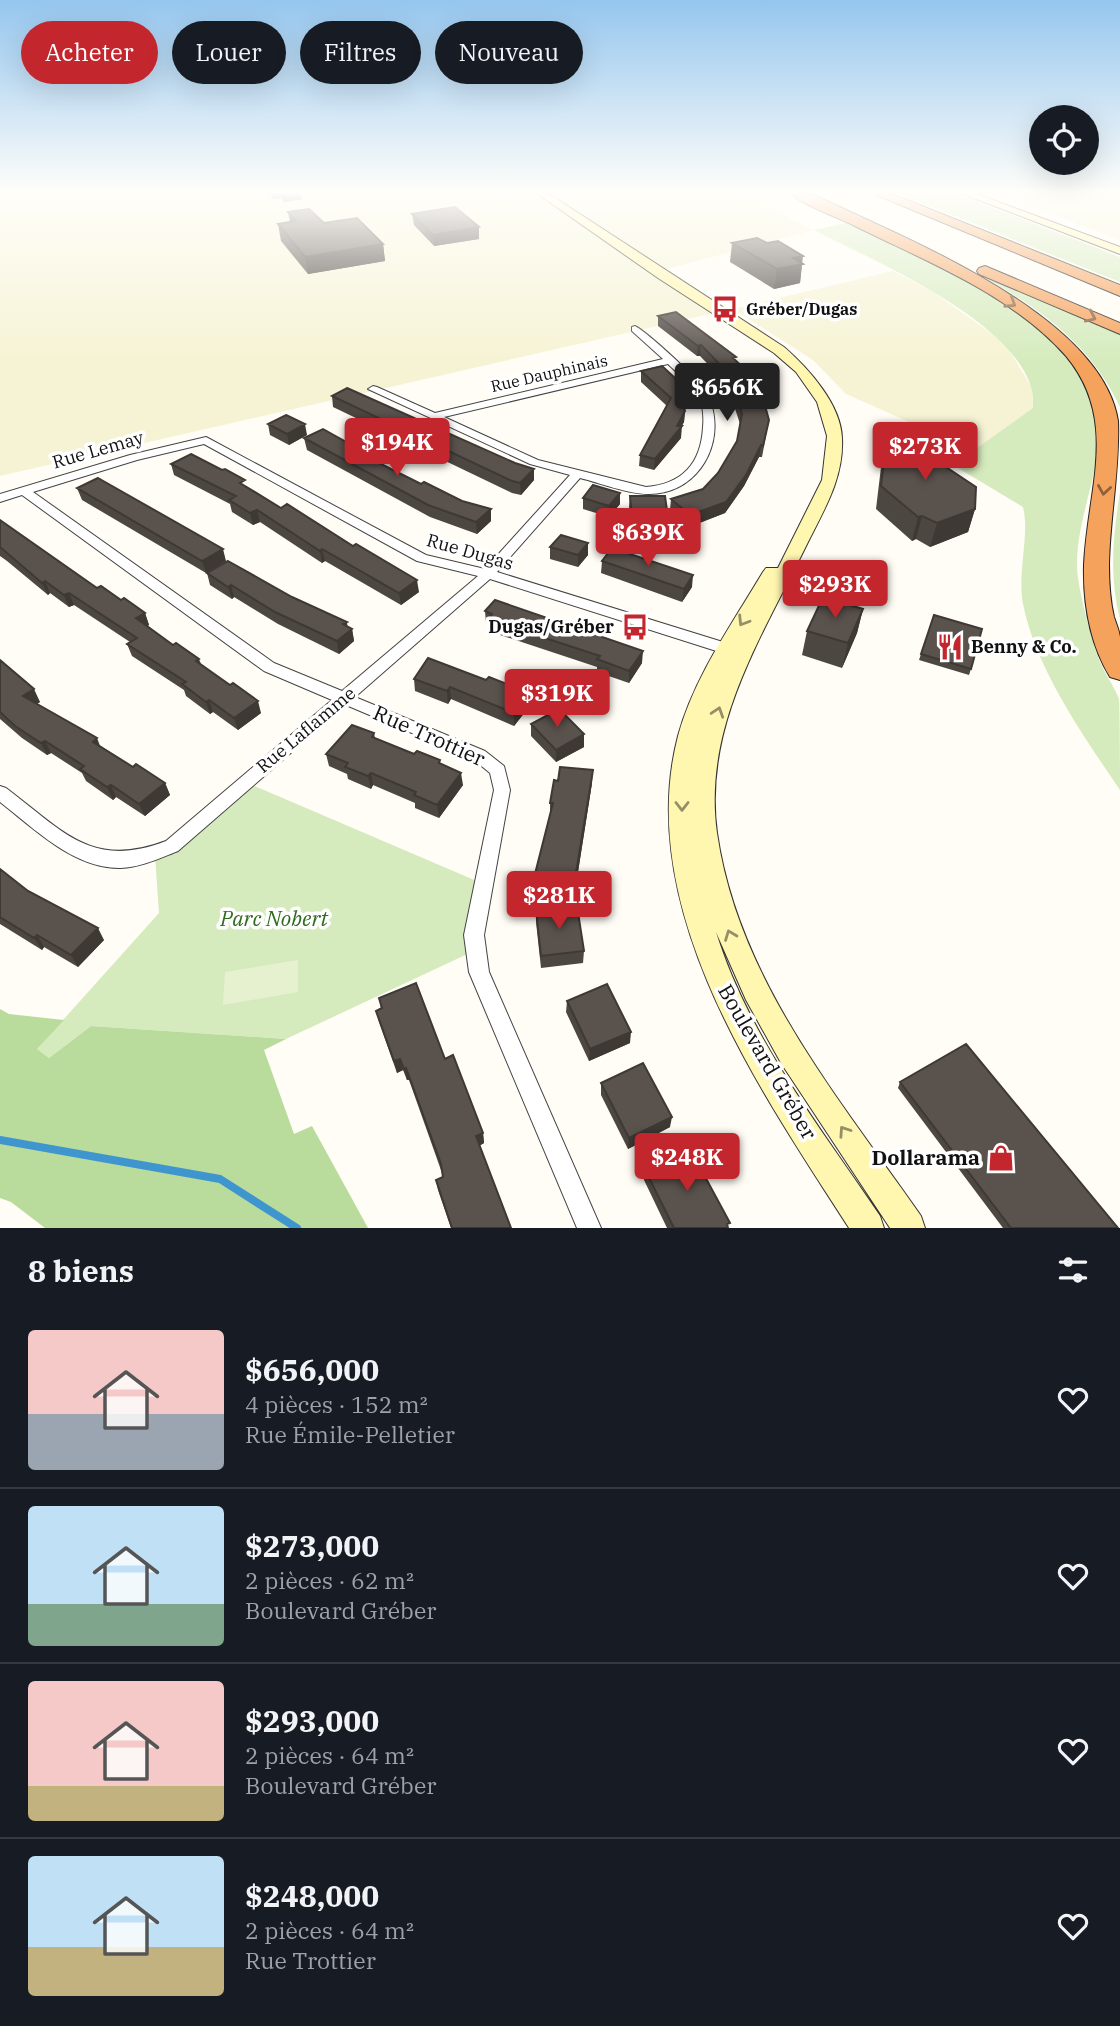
<!DOCTYPE html>
<html lang="fr">
<meta charset="utf-8">
<style>
:root{--surface:#171b24;--page:#20242c;--text:#f1f3f6;--muted:#9ea1a6;--line:#363941;--accent:#c4262e}
body{margin:0;font-family:"IBM Plex Serif",serif;background:var(--page);color:var(--text);height:100vh;display:flex;flex-direction:column;font-size:26px;white-space:nowrap}
*{box-sizing:border-box;margin:0}
p{font-size:23px;color:var(--muted)}
.icon{flex:none;width:38px;height:38px;fill:none;stroke:currentColor;stroke-width:2;stroke-linecap:round;stroke-linejoin:round}
.map{position:relative;height:1228px;overflow:hidden}
.details{display:flex;flex-direction:column;background:var(--surface);flex:1}
.details>*{flex:none}
.top-card{position:absolute;left:21px;top:21px;width:700px;height:63px;display:flex;gap:14px}
.fabs{position:absolute;left:1029px;top:105px;display:grid;gap:14px}
.fabs a{display:grid;place-items:center;width:70px;height:70px;border-radius:50%;background:var(--surface);box-shadow:0 7px 28px #0002;font-size:35px}
.price{position:absolute;translate:-50% -60px;padding:0 16px;border-radius:7px;background:var(--accent);color:#fff;font-size:23px;line-height:46px;filter:drop-shadow(0 2px 4px #0008)}
.price::after{content:'';position:absolute;left:50%;top:42px;width:21px;height:16px;margin-left:-10px;background:inherit;clip-path:polygon(0 0,100% 0,50% 100%)}
.price.current{background:#222;color:#fff}
ul{padding:0;list-style:none}
li{display:flex;align-items:center;gap:21px;height:175px;padding:0 28px}
li+li{border-top:2px solid var(--line)}
li span{display:grid;place-items:center;flex:none;width:196px;height:140px;border-radius:7px;color:#555}
li>.icon{margin-inline-start:auto}
span .icon{width:84px;height:84px;fill:#fffc;stroke-width:1}
li b{font-size:30px}
h2{display:flex;justify-content:space-between;align-items:center;height:84px;padding:0 28px;font-size:30px}
.tag{padding:0 24px;border-radius:32px;background:var(--surface);box-shadow:0 7px 28px #0002;font-size:24px;line-height:63px}
.tag.current{background:var(--accent);color:#fff}
.map>svg:first-child{display:block}
</style>
<div class="map">
<svg width="1120" height="1228" viewBox="0 0 1120 1228">
<rect width="100%" height="100%" fill="#fffdf5"/>
<path fill="#f6f3d4" d="M0 192H735L814 230 651 273 710 314 0 476Z
M990 192H1120V240L1052 214Z
M893 271 933 292 995 336 1009 350 1032 388 1033 408 953 465 907 421 846 394 813 360 733 309Z"/>
<path fill="#d5ebbd" d="M895 192H952L1120 257V282Z
M850 222C925 259 1108 336 1100 437 1096 481 1076 524 1077 568 1078 590 1093 647 1102 666 1107 677 1115 688 1119 699 1120 713 1120 771 1120 790 1083 735 1036 669 1023 604 1017 572 1030 535 1023 507L953 465 1033 408C1033 402 1033 393 1031 387 1010 318 874 261 814 230Z
M978 274 1120 335V407C1090 343 1038 307 978 274Z
M1120 492V619C1109 575 1113 536 1120 492Z
M245 782 486 885 476 950 286 1039 91 1026 49 1058 37 1049 159 913 155 855Z"/>
<path fill="#b9dc9c" d="M0 1009 9 1014 64 1020 37 1049 49 1058 91 1026 286 1039 264 1050 294 1134 312 1126 368 1228H45L11 1202 0 1198Z"/>
<path fill="#e6f2cf" d="M298 960V992L223 1005 225 972Z"/>
<g fill="none" stroke-linecap="round" stroke-linejoin="round">
<path stroke="#3f96cf" stroke-width="8" d="M0 1140 220 1179 297 1228"/>
<g stroke="#444" stroke-width="2">
<path id="street" d="M635 326C647 332 703 383 709 395 711 399 712 406 713 411 722 453 692 495 648 494 628 494 600 483 580 478L497 572 739 647 741 651 739 655H729L490 579 355 697 485 751 504 766 510 790 484 935 489 972 601 1228H577L469 972 464 935 494 790 490 773 473 759 346 705 178 851C160 858 142 867 121 868 74 869 35 829 0 802V786L6 788C62 830 91 870 166 841L332 700 264 671 22 495 0 502V494L130 455 206 437 426 555 485 569 570 475 530 464 368 389 373 386 377 387 435 413 663 359 632 331V327ZM668 364C677 373 691 384 698 395 703 403 704 418 703 427 701 464 682 484 646 487L538 460 444 417ZM204 444 417 561 478 576 342 691 274 663 33 492 137 460Z"/>
</g>
<g stroke="#333" stroke-width="2">
<path id="secondary" d="M535 192H546L784 347C808 368 841 404 842 438 844 477 825 508 808 542 763 635 702 726 717 833 738 980 839 1098 921 1216L925 1228H890L781 1063 746 1000 716 932C748 1036 820 1127 880 1216L884 1228H849C761 1091 633 909 678 736 694 677 732 624 763 572L766 568H778L822 480 827 436 817 402 796 372 774 353 658 278Z
M958 192H971L1120 247V254Z"/>
</g>
<g stroke="#222" stroke-width="2">
<path id="highway" d="M789 192H806L816 196C902 237 1102 315 1118 421 1120 468 1110 516 1109 564 1109 581 1110 600 1114 617 1116 623 1119 630 1120 637 1120 651 1120 666 1120 680L1110 677C1090 644 1083 603 1084 565 1087 490 1120 421 1066 356 1011 294 927 262 855 226 837 217 802 205 789 192Z
M869 192H887L1120 285V296Z
M985 266 1120 323V334L979 274 977 271 979 268Z"/>
</g>
<use href="#street" fill="#fff" fill-rule="evenodd"/>
<use href="#secondary" fill="#fff6b0" fill-rule="evenodd"/>
<use href="#highway" fill="#f5a25d" fill-rule="evenodd"/>
</g>
<path fill="#4d4742" d="M267 192H300L302 199 284 202 281 198 273 199Z
M288 212 324 223 383 244 385 261 308 274 281 241 278 224 290 222Z
M412 214 479 239 434 246 414 225Z
M732 243 802 263 800 283 774 289 730 262Z
M658 316 736 360 769 420 762 457H759L744 486 725 513 689 527 670 510 671 499 703 489 718 473 737 441 740 424 727 384 700 356H697L658 326Z
M641 371 685 411 684 422 681 426V438L654 470 639 466 640 455 667 406 641 382Z
M332 396 534 480 521 495 512 493 333 407Z
M268 424 307 435 289 445 270 435Z
M304 438 373 457 374 460 421 484 462 501 491 509V521L477 534 430 517 307 450Z
M886 444 946 461 944 466 975 509 968 532 930 547 916 539 912 541 876 509 881 467Z
M171 464 247 487 419 592 401 605 325 561 322 563 260 522 253 525 232 512 230 504 174 475Z
M77 488 226 561 206 573 82 500Z
M620 493V504L609 517 583 509V498Z
M630 496 668 518 667 530H631L629 507Z
M0 520 97 588 145 613 149 625 147 626 173 645 199 659 201 664 261 713 238 730 213 712 210 714 186 696 184 690 132 656 127 644 130 642 74 605 69 607 50 593 48 595 7 561 0 556Z
M588 543V555L578 567 550 559V547Z
M602 561 692 587 682 602 601 573Z
M207 573 292 597 347 622V627L352 629 354 641 339 654 278 624 234 597 232 599 210 585Z
M863 609 857 633 842 668 802 655 807 631Z
M485 611 642 663 629 683 597 672V667L488 631 487 624 486 623Z
M934 615 971 669 969 675 919 660Z
M0 660 40 702 36 704 133 767 165 783 170 795 145 816 116 797 113 800 86 781 82 773 51 753 47 755 22 738 0 719Z
M414 679 486 680 522 690V699L525 700V712L514 726 451 699 448 704 415 691Z
M531 724 584 747 556 762 531 736Z
M374 733 375 738 441 764 463 785 439 818 415 808V803L373 785 371 789 348 779 347 774 329 766 326 754Z
M592 783 575 891 535 886V874L550 814V803Z
M0 869 28 891 104 940 78 967 44 947 42 950 0 924Z
M536 910 584 951 583 963 541 968 536 922Z
M379 998 445 1059 483 1133 484 1143 479 1146 511 1228H451L438 1190 436 1180 443 1177 442 1173 409 1080H407L403 1070 397 1073 379 1022 376 1011 381 1008Z
M567 1001 630 1043 589 1061 566 1012Z
M900 1082 1118 1228H1003L898 1088Z
M601 1083 670 1127 628 1149 601 1095Z
M645 1170 728 1228H667L644 1180Z"/>
<path fill="#3f3936" d="M271 192H280L281 198 273 199Z
M300 192 302 199 284 202 282 194Z
M479 227V239L434 246 433 235Z
M383 244 385 261 308 274 305 257Z
M803 256 800 283 774 289 777 269 793 258Z
M701 345 700 356H697L698 346Z
M685 411 684 422 681 428 682 426 681 438 654 470 655 459 677 426Z
M305 424 307 435 289 445 287 434Z
M761 445 759 457 744 486 725 513 689 527 690 515Z
M534 469V480L521 495 520 483Z
M620 493V504L609 517V506Z
M491 509V521L477 534 476 522Z
M975 509 968 532 930 547 937 523Z
M257 510 260 522 253 525 250 513Z
M922 516 916 539 912 541 918 517Z
M588 543V555L578 567V555Z
M223 549 226 561 206 573 202 561Z
M322 549 325 561 322 563 320 551Z
M693 575 692 587 682 602 684 589Z
M417 580 419 592 401 605 399 593Z
M45 581 50 593 48 595 42 583Z
M231 585 234 597 232 599 228 587Z
M69 593 74 605 69 607 64 595Z
M863 609 857 633 842 668 848 643Z
M145 613 149 625 140 631 136 618Z
M347 622 348 632 352 629 354 641 339 654 337 641 343 624Z
M643 651 642 663 629 683V671Z
M450 687 451 699 448 704 447 691Z
M34 689 40 702 29 709 23 696Z
M522 690 523 702 525 700V712L514 726V713L517 696Z
M209 700 213 712 210 714 206 702Z
M258 701 261 713 238 730 234 718Z
M584 734V747L556 762V750Z
M97 738 102 751 93 742Z
M45 741 51 753 47 755 41 743Z
M593 770 592 783 575 891V879Z
M371 773 373 785 371 789 368 776Z
M461 773 463 785 439 818 437 805Z
M165 783 170 795 145 816 139 804Z
M111 785 116 797 113 800 107 787Z
M98 928 104 940 78 967 71 955Z
M37 935 44 947 42 950 34 938Z
M631 1032 630 1043 589 1061 590 1049Z
M400 1059 403 1070 397 1073 394 1061Z
M406 1068 409 1080H407L404 1069Z
M672 1117 670 1127 628 1149 629 1138Z
M483 1133 484 1143 477 1147 476 1136Z"/>
<path fill="#5a524d" stroke="#3f3936" stroke-width="2" d="M281 192H298L282 194Z
M455 207 479 227 433 235 412 214Z
M309 209 324 223 357 218 383 244 305 257 278 224 296 221 288 212Z
M757 238 767 243 778 241 803 256 793 258 803 264 777 269 732 243Z
M676 312 736 357 733 358 747 371 759 395H762L769 420 763 446 761 445 746 475 726 502 690 515 671 499 703 489 718 473 737 441 742 414 728 373 701 345 698 346 658 316Z
M662 366 675 378 685 411 677 426H682L655 459 640 455 671 398 641 371Z
M347 388 515 463 534 469 520 483 512 481 332 396Z
M286 415 305 424 287 434 268 424Z
M323 429 373 457 371 459 421 484 424 482 462 501 491 509 476 522 428 505 304 438Z
M907 438H912L946 461 940 463 976 487 975 509 937 523 922 516 918 517 881 486 886 444Z
M191 454 222 470 225 469 245 480 240 483 281 508 287 504 353 546 356 544 417 580 399 593 322 549 320 551 257 510 250 513 229 500 236 496 171 464Z
M98 478 223 549 202 561 77 488Z
M593 485 620 493 609 506 583 498Z
M630 496H665L668 518H632Z
M0 520 97 588 101 586 121 600 124 598 145 613 136 618 173 645 176 643 199 659 196 661 230 685 233 683 258 701 234 718 209 700 206 702 182 684 186 682 127 644 137 638 69 593 64 595 45 581 42 583 0 547Z
M561 535 588 543 578 555 550 547Z
M612 548 693 575 684 589 602 561Z
M228 561 292 597 347 622 343 624 352 629 337 641 275 612 231 585 228 587 207 573Z
M823 597 863 609 848 643 807 631Z
M495 600 643 651 629 671 597 659 600 656 487 619 492 614 485 611Z
M934 615 982 629 971 669 921 654Z
M428 658 486 680 489 677 522 690 517 696 525 700 514 713 450 687 447 691 414 679Z
M0 660 34 689 23 696 97 738 93 742 133 767 136 764 165 783 139 804 111 785 107 787 80 769 84 766 45 741 41 743 15 726 0 712Z
M559 709 584 734 556 750 531 724Z
M352 725 374 733 372 737 414 754 417 751 440 760 439 763 461 773 437 805 414 795 416 792 371 773 368 776 345 767 348 763 326 754Z
M560 767 593 770 575 879 535 874 553 803H550L554 780 558 781Z
M0 869 28 891 98 928 71 955 37 935 34 938 0 917Z
M577 906 584 951 541 956 536 910Z
M416 983 445 1059 453 1055 483 1133 476 1136 511 1228H452L436 1180 443 1177 441 1164 406 1068 404 1069 400 1059 394 1061 376 1011 382 1008 379 998Z
M607 984 631 1032 590 1049 567 1001Z
M966 1044 1118 1228H1011L900 1082Z
M643 1063 672 1117 629 1138 601 1083Z
M689 1147 730 1223 727 1224 728 1228H674L645 1170Z"/>
<defs><path id="oneway-chevron" d="M-2-3.5L2.5 0L-2 3.5" fill="none" stroke-width="1.6" stroke-linecap="round" stroke-linejoin="round" transform="scale(1.75)"/></defs>
<g stroke="#8e613b">
<use href="#oneway-chevron" transform="translate(1011 303) rotate(33)"/>
<use href="#oneway-chevron" transform="translate(1091 317) rotate(24)"/>
<use href="#oneway-chevron" transform="translate(1104 490) rotate(99)"/>
</g>
<g stroke="#948f68">
<use href="#oneway-chevron" transform="translate(743 621) rotate(122)"/>
<use href="#oneway-chevron" transform="translate(718 712) rotate(-72)"/>
<use href="#oneway-chevron" transform="translate(682 806) rotate(90)"/>
<use href="#oneway-chevron" transform="translate(730 935) rotate(-111)"/>
<use href="#oneway-chevron" transform="translate(844 1131) rotate(-124)"/>
</g>
<linearGradient id="sky" x2="0" y2="1"><stop stop-color="#95c6ee"/><stop offset="0.53" stop-color="#fffefa"/><stop offset="1" stop-color="#fffefa" stop-opacity="0"/></linearGradient>
<rect width="1120" height="363" fill="url(#sky)"/>
<defs>
<g id="bus-bare" transform="scale(2.1)"><path d="M-5-6H5V4H4V6H2V4H-2V6H-4V4H-5ZM-3.5-4V0h7V-4ZM-3.5 1.2v1.5H-2V1.2ZM2 1.2v1.5H3.5V1.2Z" fill="#c4262e" stroke="#fff" stroke-width="2.5" paint-order="stroke"/></g>
<g id="restaurant-bare" transform="scale(2.1)"><path d="M-5-6h1v4h1v-4h1v4h1v-4h1v5L-1.5 .5V6h-2V.5L-5-1ZM5-6V6H3V1.5H1.5Q1.5-4 5-6Z" fill="#c4262e" stroke="#fff" stroke-width="2.5" paint-order="stroke"/></g>
<g id="shop-bare" transform="scale(2.1)"><path d="M-5-2.5h2.3a2.7 3.5 0 0 1 5.4 0H5L5.5 6h-11ZM-1.5-2.5h3a1.5 2.3 0 0 0-3 0Z" fill="#c4262e" stroke="#fff" stroke-width="2.5" paint-order="stroke"/></g>
</defs>
<g fill-rule="evenodd">
<use href="#bus-bare" x="725" y="309"/>
<use href="#bus-bare" x="635" y="627"/>
<use href="#restaurant-bare" x="950" y="647"/>
<use href="#shop-bare" x="1001" y="1158"/>
</g>
<g text-anchor="middle" stroke-width="7" stroke-linejoin="round" paint-order="stroke">
<g font-size="16" font-weight="bold" fill="#111" stroke="#fff" text-anchor="start">
<text x="746" y="315">Gréber/Dugas</text>
</g>
<g font-size="16" fill="#111" stroke="#fff">
<text transform="translate(549 373) rotate(-13)" y="6">Rue Dauphinais</text>
</g>
<g font-size="18" fill="#111" stroke="#fff">
<text transform="translate(98 450) rotate(-16)" y="6">Rue Lemay</text>
<text transform="translate(470 552) rotate(16)" y="6">Rue Dugas</text>
<text transform="translate(306 730) rotate(-40)" y="6">Rue Laflamme</text>
</g>
<g font-size="18" font-weight="bold" fill="#111" stroke="#fff" text-anchor="end">
<text x="614" y="633">Dugas/Gréber</text>
<text x="971" y="653" text-anchor="start">Benny &amp; Co.</text>
</g>
<g font-size="21" fill="#111" stroke="#fff">
<text transform="translate(429 736) rotate(24)" y="7">Rue Trottier</text>
<text transform="translate(767 1062) rotate(60)" y="7">Boulevard Gréber</text>
</g>
<g font-size="21" font-style="italic" fill="#2f6b1f" stroke="#fff">
<text x="274" y="926">Parc Nobert</text>
</g>
<g font-size="21" font-weight="bold" fill="#111" stroke="#fff" text-anchor="end">
<text x="980" y="1165">Dollarama</text>
</g>
</g>
</svg>
<div class="fabs">
<a><svg class="icon" aria-label="locate" viewBox="0 0 24 24"><circle cx="12" cy="12" r="6"/><path d="M12 2v4M12 18v4M2 12h4M18 12h4"/></svg></a>
</div>
<b class="price current" style="left:727px;top:423px">$656K</b>
<b class="price" style="left:397px;top:478px">$194K</b>
<b class="price" style="left:925px;top:482px">$273K</b>
<b class="price" style="left:648px;top:568px">$639K</b>
<b class="price" style="left:835px;top:620px">$293K</b>
<b class="price" style="left:557px;top:729px">$319K</b>
<b class="price" style="left:559px;top:931px">$281K</b>
<b class="price" style="left:687px;top:1193px">$248K</b>
<div class="top-card">
<a class="tag current">Acheter</a>
<a class="tag">Louer</a>
<a class="tag">Filtres</a>
<a class="tag">Nouveau</a>
</div>
</div>
<section class="details">
<h2>8 biens<svg class="icon" aria-label="filters" viewBox="0 0 24 24"><path d="M4 7h16M4 17h16"/><circle cx="9" cy="7" r="2"/><circle cx="15" cy="17" r="2"/></svg></h2>
<ul>
<li><span style="background:linear-gradient(#f6c9c9 60%,#9aa5b1 0)"><svg class="icon" aria-label="home" viewBox="0 0 24 24"><path d="M3 11l9-7 9 7M6 9v11h12V9"/></svg></span><div><b>$656,000</b><p>4 pièces · 152 m²</p><p>Rue Émile-Pelletier</p></div><svg class="icon" aria-label="heart" viewBox="0 0 24 24"><path d="M12 20l-8-8c-3-5 5-10 8-4 3-6 11-1 8 4z"/></svg></li>
<li><span style="background:linear-gradient(#bfe0f5 70%,#7fa58c 0)"><svg class="icon" aria-label="home" viewBox="0 0 24 24"><path d="M3 11l9-7 9 7M6 9v11h12V9"/></svg></span><div><b>$273,000</b><p>2 pièces · 62 m²</p><p>Boulevard Gréber</p></div><svg class="icon" aria-label="heart" viewBox="0 0 24 24"><path d="M12 20l-8-8c-3-5 5-10 8-4 3-6 11-1 8 4z"/></svg></li>
<li><span style="background:linear-gradient(#f6c9c9 75%,#c2b280 0)"><svg class="icon" aria-label="home" viewBox="0 0 24 24"><path d="M3 11l9-7 9 7M6 9v11h12V9"/></svg></span><div><b>$293,000</b><p>2 pièces · 64 m²</p><p>Boulevard Gréber</p></div><svg class="icon" aria-label="heart" viewBox="0 0 24 24"><path d="M12 20l-8-8c-3-5 5-10 8-4 3-6 11-1 8 4z"/></svg></li>
<li><span style="background:linear-gradient(#bfe0f5 65%,#c2b280 0)"><svg class="icon" aria-label="home" viewBox="0 0 24 24"><path d="M3 11l9-7 9 7M6 9v11h12V9"/></svg></span><div><b>$248,000</b><p>2 pièces · 64 m²</p><p>Rue Trottier</p></div><svg class="icon" aria-label="heart" viewBox="0 0 24 24"><path d="M12 20l-8-8c-3-5 5-10 8-4 3-6 11-1 8 4z"/></svg></li>
</ul>
</section>
